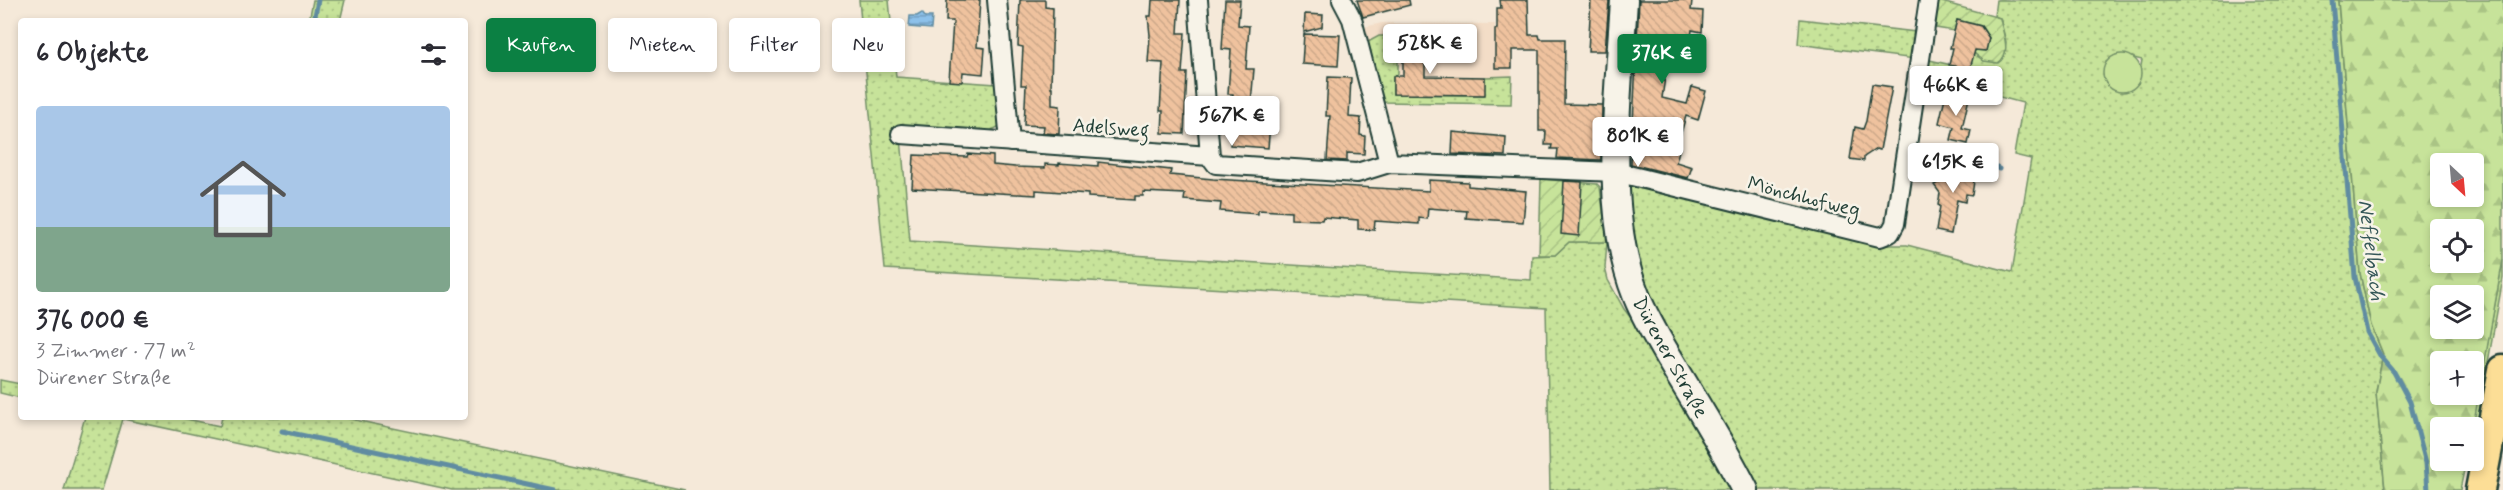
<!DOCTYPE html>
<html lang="de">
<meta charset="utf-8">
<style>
:root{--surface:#fff;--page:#f2f2f3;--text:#2b2b33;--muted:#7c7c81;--accent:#0b8043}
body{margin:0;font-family:Mynerve,sans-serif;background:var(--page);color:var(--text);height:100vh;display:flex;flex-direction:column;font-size:22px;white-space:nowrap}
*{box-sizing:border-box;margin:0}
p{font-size:20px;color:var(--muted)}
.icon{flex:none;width:33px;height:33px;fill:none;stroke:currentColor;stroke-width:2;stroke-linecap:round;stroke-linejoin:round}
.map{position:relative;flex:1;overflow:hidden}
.sheet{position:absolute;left:18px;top:18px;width:450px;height:402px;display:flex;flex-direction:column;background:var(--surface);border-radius:6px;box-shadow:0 3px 9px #0003}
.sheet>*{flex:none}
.guide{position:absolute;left:486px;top:18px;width:570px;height:54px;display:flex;gap:12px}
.needle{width:39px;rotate:154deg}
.controls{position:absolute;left:2430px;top:153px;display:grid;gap:12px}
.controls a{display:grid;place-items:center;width:54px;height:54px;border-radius:6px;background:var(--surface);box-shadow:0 3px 9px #0003;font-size:30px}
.price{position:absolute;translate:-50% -51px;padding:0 14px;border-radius:6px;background:#fff;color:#222;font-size:20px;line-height:39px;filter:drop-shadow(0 2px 3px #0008)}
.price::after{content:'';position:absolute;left:50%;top:36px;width:18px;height:14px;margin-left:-9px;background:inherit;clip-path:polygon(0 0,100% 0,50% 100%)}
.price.current{background:var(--accent);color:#fff}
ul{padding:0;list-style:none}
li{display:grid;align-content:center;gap:12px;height:318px;padding:0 18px}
li span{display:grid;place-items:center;height:186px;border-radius:6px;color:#555}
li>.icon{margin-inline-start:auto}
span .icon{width:108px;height:108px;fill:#fffc;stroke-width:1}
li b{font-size:26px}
h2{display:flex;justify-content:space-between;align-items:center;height:72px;padding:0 18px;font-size:26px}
.pill{padding:0 21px;border-radius:6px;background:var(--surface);box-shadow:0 3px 9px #0003;font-size:21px;line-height:54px}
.pill.current{background:var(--accent);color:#fff}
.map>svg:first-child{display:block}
</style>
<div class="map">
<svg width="2503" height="490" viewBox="0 0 2503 490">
<defs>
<pattern id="grass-dots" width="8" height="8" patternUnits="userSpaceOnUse" patternTransform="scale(1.5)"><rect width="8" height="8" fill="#c7e39a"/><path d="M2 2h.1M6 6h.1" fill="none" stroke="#aac485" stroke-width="1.8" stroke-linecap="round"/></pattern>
<pattern id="forest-firs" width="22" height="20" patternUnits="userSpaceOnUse" patternTransform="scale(1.5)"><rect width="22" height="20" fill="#c7e39a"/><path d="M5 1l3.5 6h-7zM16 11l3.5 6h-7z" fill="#aac485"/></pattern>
<pattern id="garden-furrows" width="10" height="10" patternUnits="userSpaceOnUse" patternTransform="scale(1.5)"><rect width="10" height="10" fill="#c7e39a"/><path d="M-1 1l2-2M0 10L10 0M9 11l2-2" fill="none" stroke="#aac485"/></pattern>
<pattern id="water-rules" width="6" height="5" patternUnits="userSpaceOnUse" patternTransform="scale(1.5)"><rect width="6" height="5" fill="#8dc1ea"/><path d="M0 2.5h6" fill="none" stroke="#739ebe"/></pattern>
<pattern id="building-back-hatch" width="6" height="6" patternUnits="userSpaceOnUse" patternTransform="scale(1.5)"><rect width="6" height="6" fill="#efc29e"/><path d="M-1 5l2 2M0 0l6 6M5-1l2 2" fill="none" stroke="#cca889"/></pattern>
</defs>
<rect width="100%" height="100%" fill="#f5e9d9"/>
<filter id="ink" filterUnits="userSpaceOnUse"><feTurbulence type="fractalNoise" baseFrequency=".0167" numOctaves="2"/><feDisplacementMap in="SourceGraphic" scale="12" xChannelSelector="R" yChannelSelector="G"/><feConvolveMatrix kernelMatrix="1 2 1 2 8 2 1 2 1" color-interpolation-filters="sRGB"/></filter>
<g filter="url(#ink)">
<path fill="#f3ddc7" d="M1382 23 1495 24V49L1512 50 1511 104 1382 102 1364 27Z"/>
<path fill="url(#grass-dots)" stroke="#739067" stroke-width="1.5" fill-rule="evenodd" d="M313 0H345L340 21H309Z
M859 0H889L896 77 996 84 1000 126 990 131 900 126 910 241 1531 280 1532 256 1555 255 1569 242H1607L1605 268 1608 280 1624 309 1654 348 1736 490H1550L1546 308 885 269Z
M1996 0H2338L2360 273 2371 325 2383 354 2376 392 2385 490H1753L1667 340 1631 255 1627 185 1631 183 1885 245H1907L2012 272 2031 159 2014 155 2023 103 1996 96 1997 91 1991 88 1934 72 1931 81 1922 79 1925 59 1969 69 1974 53 1984 61 2004 55 2006 42 2000 18 1994 16ZM2116 55H2122L2142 60 2138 83 2106 62Z
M1800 19 1916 32 1915 59 1798 44Z
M1379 36H1398V73L1397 76H1393V94L1484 95 1485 77 1512 76 1511 104 1382 102 1368 42Z
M2503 260V278L2474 441 2472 428Z
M0 380 21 384V398L0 393Z
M85 417H177L220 426 222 417H341L685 490H452L123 419 102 490H64Z"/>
<path fill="url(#forest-firs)" stroke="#739067" stroke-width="1.5" fill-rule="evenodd" d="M2338 0H2503V260L2473 427 2440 428V460L2466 461 2460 490H2385L2376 392 2383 354 2371 325 2360 273ZM2440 164H2474V196H2440ZM2440 230H2474V262H2440ZM2440 296H2474V328H2440ZM2440 362H2474V394H2440Z"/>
<path fill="url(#garden-furrows)" stroke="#739067" stroke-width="1.5" d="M1935 0 2000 18C2002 32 2013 53 1998 63L1984 61 1974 53 1975 50 1986 51 1989 38 1981 26 1957 20 1954 31 1936 28Z
M1951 78 1983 86 1981 93 1949 85Z
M1541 179 1597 184 1600 187 1607 242H1569L1555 255H1539Z"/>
<path fill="#c7e39a" stroke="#739067" stroke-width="1.5" d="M2103 73a19 19 0 1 1 38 0a19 19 0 1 1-38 0Z"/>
<path fill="url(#water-rules)" stroke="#618ca1" stroke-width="1.5" d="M922 13 925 17H932L931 29 909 27 910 16H917Z"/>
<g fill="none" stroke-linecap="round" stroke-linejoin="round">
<path stroke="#618ca1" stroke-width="5" d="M2332 0 2355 277 2367 332 2381 357 2394 372 2410 402 2426 463 2428 490
M314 21 318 0
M1930 155C1949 143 1981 161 1999 169
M282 431 555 490"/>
</g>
<path fill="url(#building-back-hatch)" stroke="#1f3d34" stroke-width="1.5" d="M947 0H980L977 47 985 48 983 74 963 72 962 82 949 81 953 21H946Z
M1020 0H1045V7L1053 8 1051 87H1052V105L1060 106 1059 134 1043 133 1044 126 1024 125 1026 85H1021L1023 47 1018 46Z
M1152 0H1180L1178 33H1185L1182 73H1187L1184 134 1162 133 1163 111H1160L1163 63 1148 62 1150 35 1148 16H1151Z
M1225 0H1240L1238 25 1249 26 1246 69H1254L1251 103H1256L1255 123 1270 124 1268 148 1230 145 1233 94H1228L1231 50 1222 49Z
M1357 0H1409L1410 5 1363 17Z
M1500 0H1528L1529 35H1539L1540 39H1565L1564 104 1602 105 1601 160 1557 158 1558 149H1551L1552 145H1545L1546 131H1539V50H1512V68H1495V29H1497V8H1501Z
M1591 0 1609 1 1605 51H1588Z
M1639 0H1692L1691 10 1703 11 1702 32 1692 30 1689 51H1669L1662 98 1687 104 1692 87 1706 91 1698 120 1686 116 1677 147H1680L1676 162 1692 167 1688 178 1631 164Z
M1305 14 1323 15 1322 27 1304 32Z
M1957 20 1981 26 1989 38 1986 51 1975 50 1970 69 1949 65 1953 48H1950Z
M1304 34 1340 35 1338 66 1302 64Z
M1403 35 1425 36V76L1485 77V95L1393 94V76H1403Z
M1328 77 1351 78 1349 117 1361 118 1360 135 1365 136 1364 154 1347 153V161L1327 160 1330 116H1326Z
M1872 84 1892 87 1880 150 1876 149 1864 157V161L1850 159 1855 127 1863 129 1866 121Z
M1946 93 1969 98 1962 128 1971 130 1968 144 1951 140 1954 127 1939 123Z
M1453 132 1506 137 1505 156 1452 154Z
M968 154 993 156V165L1015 167 1045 168V164L1059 165V163L1098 166V162L1171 170 1170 175 1213 179 1429 191V180L1468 182V186L1526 191 1523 222 1466 218 1467 211 1428 208 1427 219 1419 218V224L1375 221 1374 230 1358 229V220L1323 217 1322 220 1291 219V212L1276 211 1258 210V214L1220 211 1221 203 1184 200 1185 194 1143 192V196H1135V200L1088 197V194L1036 190V195L912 188 914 155 967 157Z
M1970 160 1974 181 1972 195 1966 194 1965 202 1957 200 1951 234 1936 231 1940 206 1938 205 1940 193 1934 185 1942 181 1944 167 1961 170Z
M1564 181 1582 182 1579 236 1561 234Z"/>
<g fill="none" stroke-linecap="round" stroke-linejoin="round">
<g stroke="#1f3d34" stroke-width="22">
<path id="street" d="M997 0 1010 142
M1198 0 1210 156 1216 164 1357 173 1389 163
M1342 0 1352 19 1389 163 1616 172 1880 237 1890 233 1895 224 1929 0
M901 134 1210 156"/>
</g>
<g stroke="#1f3d34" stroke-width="30">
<path id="secondary" d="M1624 0C1619 90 1602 210 1636 295 1647 323 1664 349 1679 375 1702 413 1725 450 1745 490"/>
</g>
<g stroke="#1f3d34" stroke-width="33">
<path id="primary" d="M2480 490 2503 370"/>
</g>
<use href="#street" stroke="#f7f3e8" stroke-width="18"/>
<use href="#secondary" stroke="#f7f3e8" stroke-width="26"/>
<use href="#primary" stroke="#fcde96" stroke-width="28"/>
</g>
</g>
<g text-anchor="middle" stroke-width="5" stroke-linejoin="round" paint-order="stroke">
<g font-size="20" fill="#1f3d34" stroke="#f7f3e8">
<text transform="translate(1111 127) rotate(4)" y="7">Adelsweg</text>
<text transform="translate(1804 196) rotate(14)" y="7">Mönchhofweg</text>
<text transform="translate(1671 357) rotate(61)" y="7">Dürener Straße</text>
</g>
<g font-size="21" font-style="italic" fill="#355758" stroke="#f7f3e8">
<text transform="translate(2372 250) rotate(83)" y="7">Neffelbach</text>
</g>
</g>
</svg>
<div class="controls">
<a><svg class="needle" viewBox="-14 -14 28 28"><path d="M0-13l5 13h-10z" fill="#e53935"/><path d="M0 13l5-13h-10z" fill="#7c7c81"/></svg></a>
<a><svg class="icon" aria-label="locate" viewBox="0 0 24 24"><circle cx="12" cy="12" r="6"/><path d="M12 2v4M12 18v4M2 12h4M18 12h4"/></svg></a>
<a><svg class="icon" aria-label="layers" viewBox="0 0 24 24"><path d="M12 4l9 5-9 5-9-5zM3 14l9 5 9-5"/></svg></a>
<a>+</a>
<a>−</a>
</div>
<b class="price" style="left:1430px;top:75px">528K €</b>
<b class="price current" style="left:1662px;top:85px">376K €</b>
<b class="price" style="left:1956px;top:117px">466K €</b>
<b class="price" style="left:1232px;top:147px">567K €</b>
<b class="price" style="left:1638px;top:168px">801K €</b>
<b class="price" style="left:1953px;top:194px">615K €</b>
<div class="guide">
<a class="pill current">Kaufen</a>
<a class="pill">Mieten</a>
<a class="pill">Filter</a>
<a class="pill">Neu</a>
</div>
<section class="sheet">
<h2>6 Objekte<svg class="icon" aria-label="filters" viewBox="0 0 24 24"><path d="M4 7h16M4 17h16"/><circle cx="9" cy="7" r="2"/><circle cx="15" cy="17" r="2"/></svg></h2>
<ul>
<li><span style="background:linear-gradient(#a9c7e8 65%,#7fa58c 0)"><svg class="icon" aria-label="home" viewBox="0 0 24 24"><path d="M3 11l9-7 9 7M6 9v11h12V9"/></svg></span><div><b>376 000 €</b><p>3 Zimmer · 77 m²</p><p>Dürener Straße</p></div></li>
</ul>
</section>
</div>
